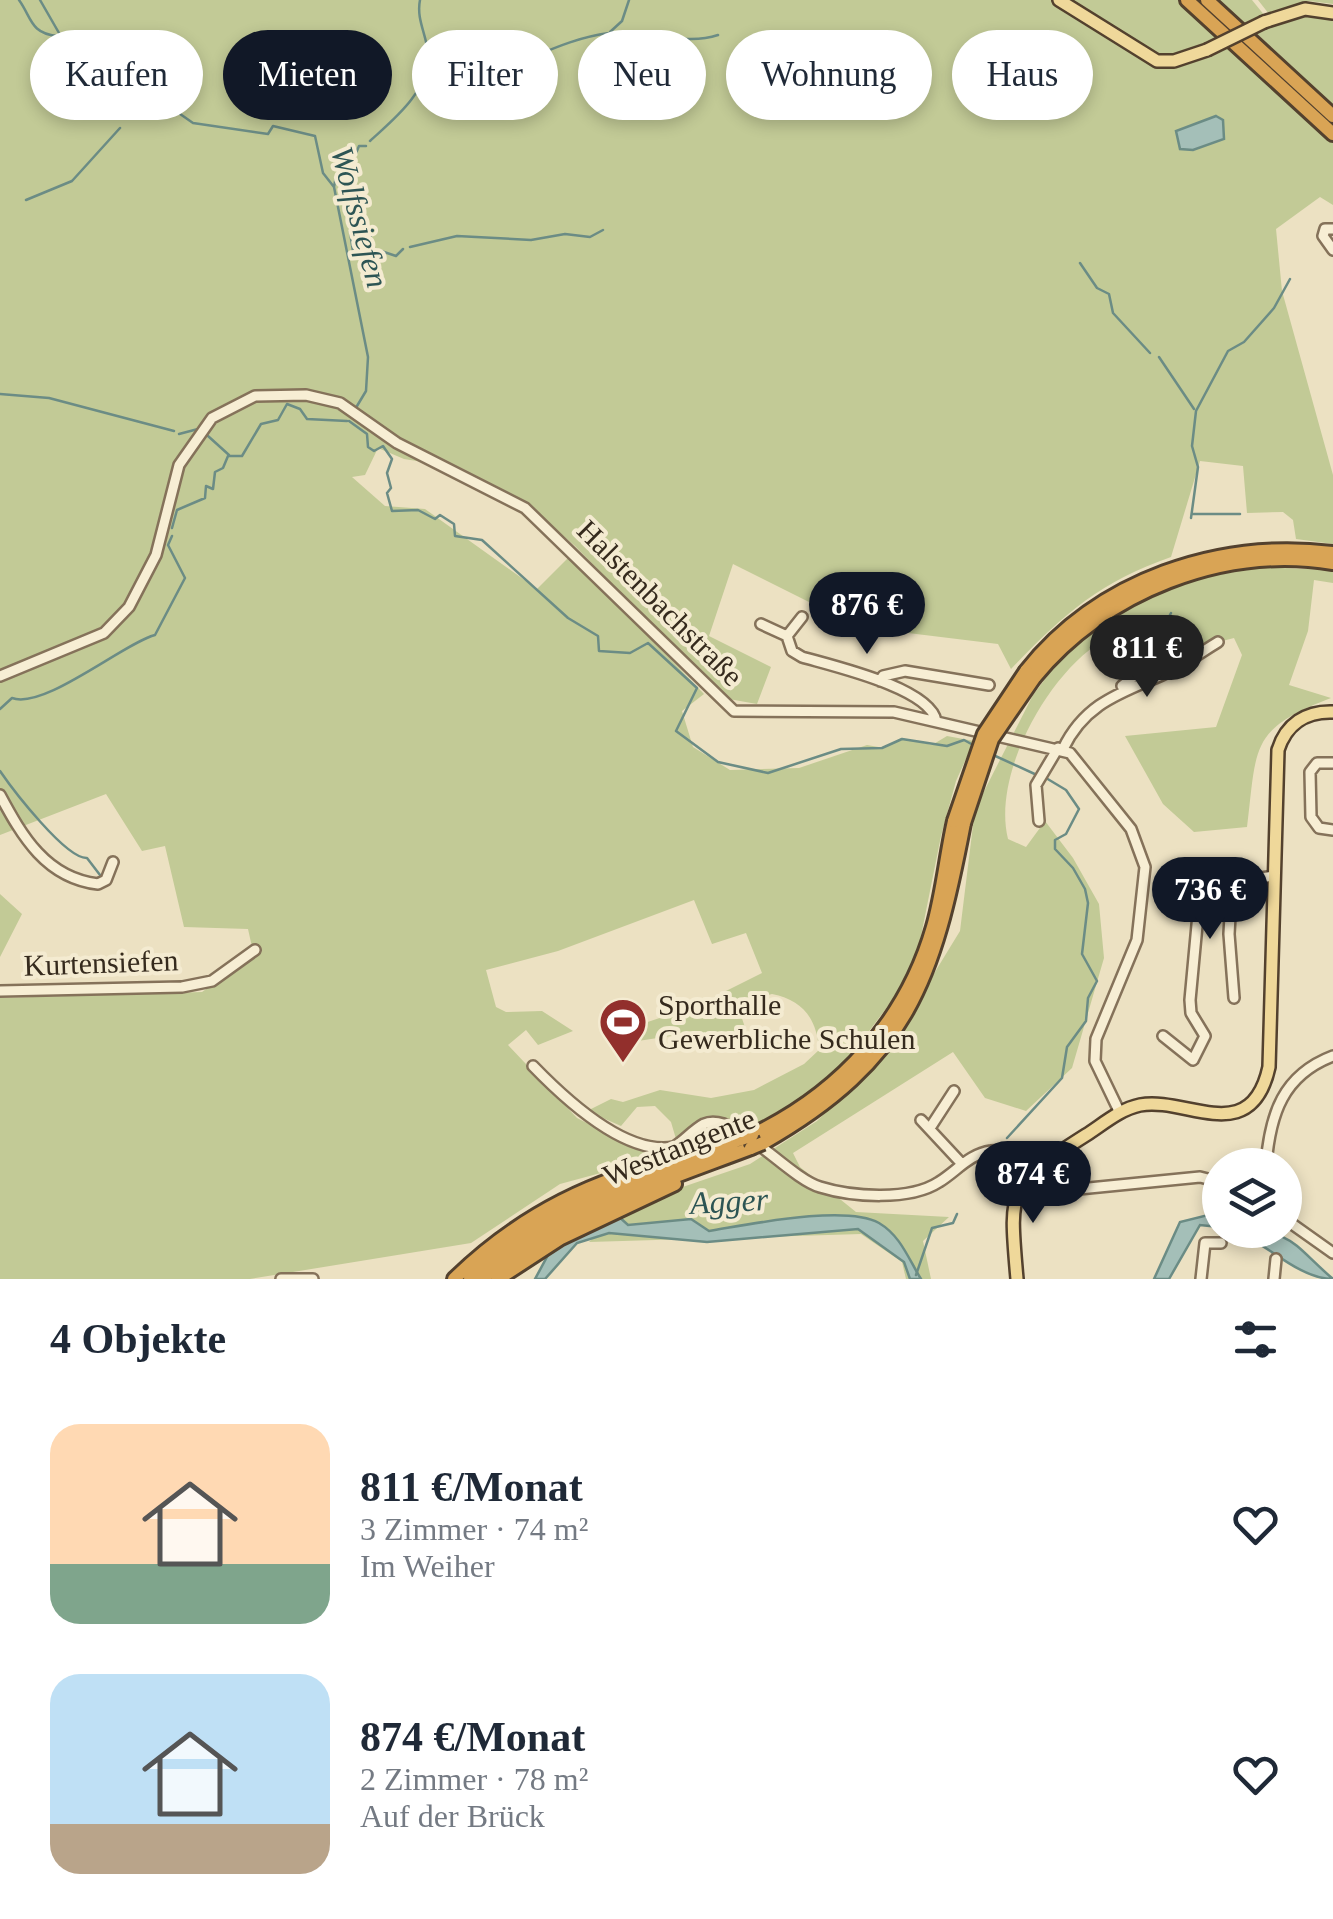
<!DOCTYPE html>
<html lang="de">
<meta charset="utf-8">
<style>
:root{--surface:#fff;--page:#f2f2f3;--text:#1f2937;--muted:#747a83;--accent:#111827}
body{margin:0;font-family:Georgia,serif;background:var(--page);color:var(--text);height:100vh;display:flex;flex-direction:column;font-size:38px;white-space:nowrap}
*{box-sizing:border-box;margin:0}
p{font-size:32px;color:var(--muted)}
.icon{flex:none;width:55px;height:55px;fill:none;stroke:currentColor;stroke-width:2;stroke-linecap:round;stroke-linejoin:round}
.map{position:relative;height:1279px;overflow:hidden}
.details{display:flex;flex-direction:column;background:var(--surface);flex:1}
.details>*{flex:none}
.guide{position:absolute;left:30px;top:30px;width:1275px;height:90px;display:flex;gap:20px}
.controls{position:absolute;left:1202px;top:1148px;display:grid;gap:20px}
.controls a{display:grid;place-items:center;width:100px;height:100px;border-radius:50%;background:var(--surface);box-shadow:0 5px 15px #0003;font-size:50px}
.price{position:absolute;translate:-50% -85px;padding:0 22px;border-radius:35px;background:var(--accent);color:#fff;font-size:32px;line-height:65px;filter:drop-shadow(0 2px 5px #0008)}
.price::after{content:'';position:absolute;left:50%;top:60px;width:30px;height:22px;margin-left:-15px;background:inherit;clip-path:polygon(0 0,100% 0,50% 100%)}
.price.active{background:#222;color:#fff}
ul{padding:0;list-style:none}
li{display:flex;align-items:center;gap:30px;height:250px;padding:0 50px}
li span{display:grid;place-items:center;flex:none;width:280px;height:200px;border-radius:30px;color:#555}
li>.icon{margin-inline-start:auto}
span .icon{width:120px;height:120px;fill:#fffc;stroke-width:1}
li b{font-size:42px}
h2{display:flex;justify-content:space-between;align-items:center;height:120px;padding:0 50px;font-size:42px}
.pill{padding:0 35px;border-radius:45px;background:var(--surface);box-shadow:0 5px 15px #0003;font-size:35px;line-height:90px}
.pill.active{background:var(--accent);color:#fff}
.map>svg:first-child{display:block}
</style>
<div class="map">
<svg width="1333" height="1279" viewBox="0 0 1333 1279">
<rect width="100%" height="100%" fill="#ece1c2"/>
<path fill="#c2ca96" d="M0 0H1179L1333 140V205L1320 197 1276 229 1282 291 1333 475V544L1296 539 1293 520 1283 512 1247 513 1243 466 1200 461 1171 557C1099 582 1063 615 1011 669L998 644 859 627 733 564 709 636 771 667 757 704 723 698 575 546 530 507 461 468 404 459 378 448 365 475 352 477 385 506 425 509 537 589 571 555 704 694 682 711 693 747 730 770 799 768 867 745 884 748 901 738 932 745 947 736 974 741 956 781 941 836 917 956 900 990 842 1067 818 1088 760 1122 747 1126 717 1116 704 1118 676 1139 671 1122 655 1106 637 1107 621 1126 587 1111 611 1099 623 1102 660 1090 711 1098 754 1090 804 1064 819 1050C817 1019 803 1000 772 994L737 1004 748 1036 724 1044 696 1043 690 1033 638 1041 630 1028 698 1005 762 973 746 933 712 944 694 900 558 951 486 970 496 1007 506 1012 542 1011 573 1031 538 1045 526 1030 508 1045 577 1118 656 1158 560 1184 471 1243 250 1279H0V998L202 992 254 956 248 929 184 927 165 846 142 851 106 794 0 835Z
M1218 0H1252L1265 16 1245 25Z
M1258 0H1333V4L1309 1 1269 14Z
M1309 13 1333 18V106L1255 32Z
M1260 567 1333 570V583L1314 580 1308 631 1289 685 1331 698C1249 729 1257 747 1247 827L1194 832 1163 804 1125 736 1216 727 1242 655 1234 638 1187 650 1168 621C1148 627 1120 630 1102 641 1047 675 992 775 1008 839L1026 847 1045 821 1073 858 1099 904 1104 958 1072 1068 1026 1111 985 1098 953 1052 793 1153 800 1167 856 1212 949 1217 923 1241 931 1279H906L902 1262 861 1234 589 1242 610 1221 671 1191 750 1164 817 1121 886 1052 960 931 975 809 1033 695 1067 650 1130 605 1174 583Z
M0 894 22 914 0 957Z"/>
<path fill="#a4bfb8" stroke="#6b8c85" stroke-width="2.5" d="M1216 116 1223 120 1224 139 1193 150 1180 149 1176 131Z
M365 225 370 227 372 253 365 259 354 258 350 232Z
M1220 1212V1227L1200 1225 1169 1279H1154L1180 1222Z
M617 1215 628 1225 691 1219 709 1231C747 1225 845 1204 879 1223 901 1236 909 1260 921 1279H910L904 1262 858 1229 707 1242 609 1233 577 1243 545 1279H535L554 1244Z
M1235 1230C1294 1230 1292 1244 1333 1279 1299 1279 1267 1244 1235 1230Z"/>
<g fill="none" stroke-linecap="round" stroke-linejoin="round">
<path stroke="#6b8c85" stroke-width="2.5" d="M19 0C32 18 30 33 57 36
M40 0 82 73 122 78 136 91 150 93 193 123 268 134 273 126 315 136 323 173 334 187 368 357 366 391 357 406
M610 32 622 21 629 0
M430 79C504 84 542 42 609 33 643 28 683 47 718 35
M131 104 139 94
M370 141C394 119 429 92 428 54 427 35 416 20 420 0
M334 187 336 176 351 165 359 146H366
M26 200 72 181 120 128
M410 247 457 236 531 240 565 234 590 237 603 230
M372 248 396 256 403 249
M1080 263 1097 288 1109 294 1113 313 1150 353
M1159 357 1194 409
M0 394 49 398 174 431
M349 421 367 434 368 447 374 451 383 446 392 459 387 473 391 488 387 493 392 511 418 510 435 519 440 515 454 524 455 536 482 540 568 618 598 636 599 651 630 653 648 643 697 688 676 731 718 762 768 773 841 749 882 748 902 739 947 746 964 740 975 746
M179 434 198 429
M208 436 229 455
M1192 514H1240
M1191 518 1198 467 1192 446 1196 411 1228 351 1244 342 1274 308 1290 279
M172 528 177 510 205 498 206 486 213 489 215 472 223 468 228 456H242L261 424 278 420 287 404 300 409 307 419 347 421
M1165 624 1171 613
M0 709 12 698C44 710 124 643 155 635L185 578 168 545 172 536
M991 754 1039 776
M0 771C13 790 66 859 87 858L100 875
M1007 1138 1062 1078 1067 1047 1086 1021 1088 998 1097 981 1082 954 1088 903 1085 889 1073 868 1055 849V840L1066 834 1079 809 1066 790 1046 778
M916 1275 932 1228 953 1223 957 1214"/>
<g stroke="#85725a" stroke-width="14">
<path id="minor" d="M1333 229H1325L1323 236 1333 250
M761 624 787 636 792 651 802 657C833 666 930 688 936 721
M787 636 802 617
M0 676 104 633 129 607 156 555 179 465 212 418 255 396 306 395 340 403 397 443 525 508 734 711 894 712 1070 753 1131 829 1145 867 1137 940 1096 1039 1095 1061 1120 1113
M880 681 883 676 905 671 989 685
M1122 686 1137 674
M1063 749C1085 703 1121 693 1162 675 1182 666 1200 653 1218 642
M1333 763H1317L1310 772 1311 817 1319 828 1333 830
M0 795C22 836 46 878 98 884L106 880 113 862
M1039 821 1036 785 1058 748
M1232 880 1229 934 1234 998
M0 991 182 987 212 981 255 950
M1163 1036 1193 1060 1205 1036 1191 1013 1190 1000 1200 893 1207 886 1274 876
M533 1066C564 1098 625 1156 674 1147 684 1141 693 1130 704 1124 734 1110 787 1177 820 1187 852 1197 910 1201 939 1182 957 1171 969 1154 991 1151 1027 1145 1046 1184 1079 1189L1200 1177 1220 1182
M921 1120 962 1164
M930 1128 954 1091
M1266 1165C1270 1114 1283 1075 1333 1056
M1285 1219 1333 1253
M281 1279H313
M1201 1279 1205 1243H1221
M1274 1279 1276 1259"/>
</g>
<g stroke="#53412e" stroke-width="16">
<path id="major" d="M1059 0 1157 61H1174L1207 50
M1264 22 1305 9 1333 13
M1017 1279C1009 1188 1007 1185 1086 1135 1102 1125 1120 1109 1140 1105 1186 1096 1251 1149 1269 1067L1278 750C1286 724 1306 711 1333 712"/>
</g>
<g stroke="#53412e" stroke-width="18">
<path id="highway" d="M1187 0 1333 134
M1207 0 1333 116
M1026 671C1099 579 1219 539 1333 553
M1034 678C1104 592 1223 545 1333 563
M752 1135C840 1093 906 1021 933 927 943 892 946 856 954 821
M763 1143C909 1060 934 979 964 823
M454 1279C500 1234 556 1199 616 1178
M470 1279C546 1206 645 1177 741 1139
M482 1279C562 1213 656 1184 751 1148
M498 1279 561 1238 675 1184"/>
</g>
<use href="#minor" stroke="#f7eed4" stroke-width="9"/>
<use href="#major" stroke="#efd89a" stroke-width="11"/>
<use href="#highway" stroke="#d9a455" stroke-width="12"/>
<g stroke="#53412e" stroke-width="16" stroke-linecap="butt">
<path id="major-bridge" d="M1207 50 1264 22"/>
</g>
<g stroke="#53412e" stroke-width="18" stroke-linecap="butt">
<path id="highway-bridge" d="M954 821 984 734 1026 671
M964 823 992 739 1034 678
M741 1139 752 1135
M751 1148 763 1143"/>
</g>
<use href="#major-bridge" stroke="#efd89a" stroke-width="11"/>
<use href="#highway-bridge" stroke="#d9a455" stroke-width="12"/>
</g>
<defs>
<g id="stadium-pin" transform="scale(2.5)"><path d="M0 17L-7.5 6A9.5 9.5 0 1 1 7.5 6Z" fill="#922f2c" stroke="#f4ebd1"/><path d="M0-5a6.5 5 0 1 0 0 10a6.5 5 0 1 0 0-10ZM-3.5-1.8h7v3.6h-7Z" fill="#fff"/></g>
</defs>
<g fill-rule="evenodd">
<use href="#stadium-pin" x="623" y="1022"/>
</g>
<g text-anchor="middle" stroke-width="8" stroke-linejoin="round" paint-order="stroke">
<g font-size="30" fill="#352a1d" stroke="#f4ebd1">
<text transform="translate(660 603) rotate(45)" y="10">Halstenbachstraße</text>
<text transform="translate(101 963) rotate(-2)" y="10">Kurtensiefen</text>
<text transform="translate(679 1147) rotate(-22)" y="10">Westtangente</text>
</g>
<g font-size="30" fill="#352a1d" stroke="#f4ebd1" text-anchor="start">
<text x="658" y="1015">Sporthalle<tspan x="658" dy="34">Gewerbliche Schulen</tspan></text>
</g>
<g font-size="32" font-style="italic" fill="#2d5554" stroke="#f4ebd1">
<text transform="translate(360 217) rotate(75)" y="11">Wolfssiefen</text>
<text transform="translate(729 1201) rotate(-3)" y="11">Agger</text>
</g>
</g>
</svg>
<div class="controls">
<a><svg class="icon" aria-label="layers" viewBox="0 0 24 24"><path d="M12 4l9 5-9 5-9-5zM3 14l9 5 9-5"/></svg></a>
</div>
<b class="price" style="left:867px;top:657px">876 €</b>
<b class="price active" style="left:1147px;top:700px">811 €</b>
<b class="price" style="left:1210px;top:942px">736 €</b>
<b class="price" style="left:1033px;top:1226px">874 €</b>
<div class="guide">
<a class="pill">Kaufen</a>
<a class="pill active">Mieten</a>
<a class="pill">Filter</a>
<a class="pill">Neu</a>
<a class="pill">Wohnung</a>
<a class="pill">Haus</a>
</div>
</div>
<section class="details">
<h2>4 Objekte<svg class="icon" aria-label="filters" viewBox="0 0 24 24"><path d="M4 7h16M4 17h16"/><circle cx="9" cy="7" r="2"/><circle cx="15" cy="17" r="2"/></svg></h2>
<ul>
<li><span style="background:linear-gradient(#ffd9b3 70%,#7fa58c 0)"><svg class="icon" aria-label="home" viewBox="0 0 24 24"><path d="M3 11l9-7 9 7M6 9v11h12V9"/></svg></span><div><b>811 €/Monat</b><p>3 Zimmer · 74 m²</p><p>Im Weiher</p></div><svg class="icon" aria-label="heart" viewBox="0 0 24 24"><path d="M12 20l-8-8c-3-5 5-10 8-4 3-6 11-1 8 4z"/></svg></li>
<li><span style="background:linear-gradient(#bfe0f5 75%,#b9a48a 0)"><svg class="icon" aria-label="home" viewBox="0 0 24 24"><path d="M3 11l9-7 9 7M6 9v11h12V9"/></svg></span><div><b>874 €/Monat</b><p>2 Zimmer · 78 m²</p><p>Auf der Brück</p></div><svg class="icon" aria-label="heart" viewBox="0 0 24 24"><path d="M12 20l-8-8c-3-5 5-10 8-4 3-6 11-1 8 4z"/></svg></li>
</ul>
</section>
